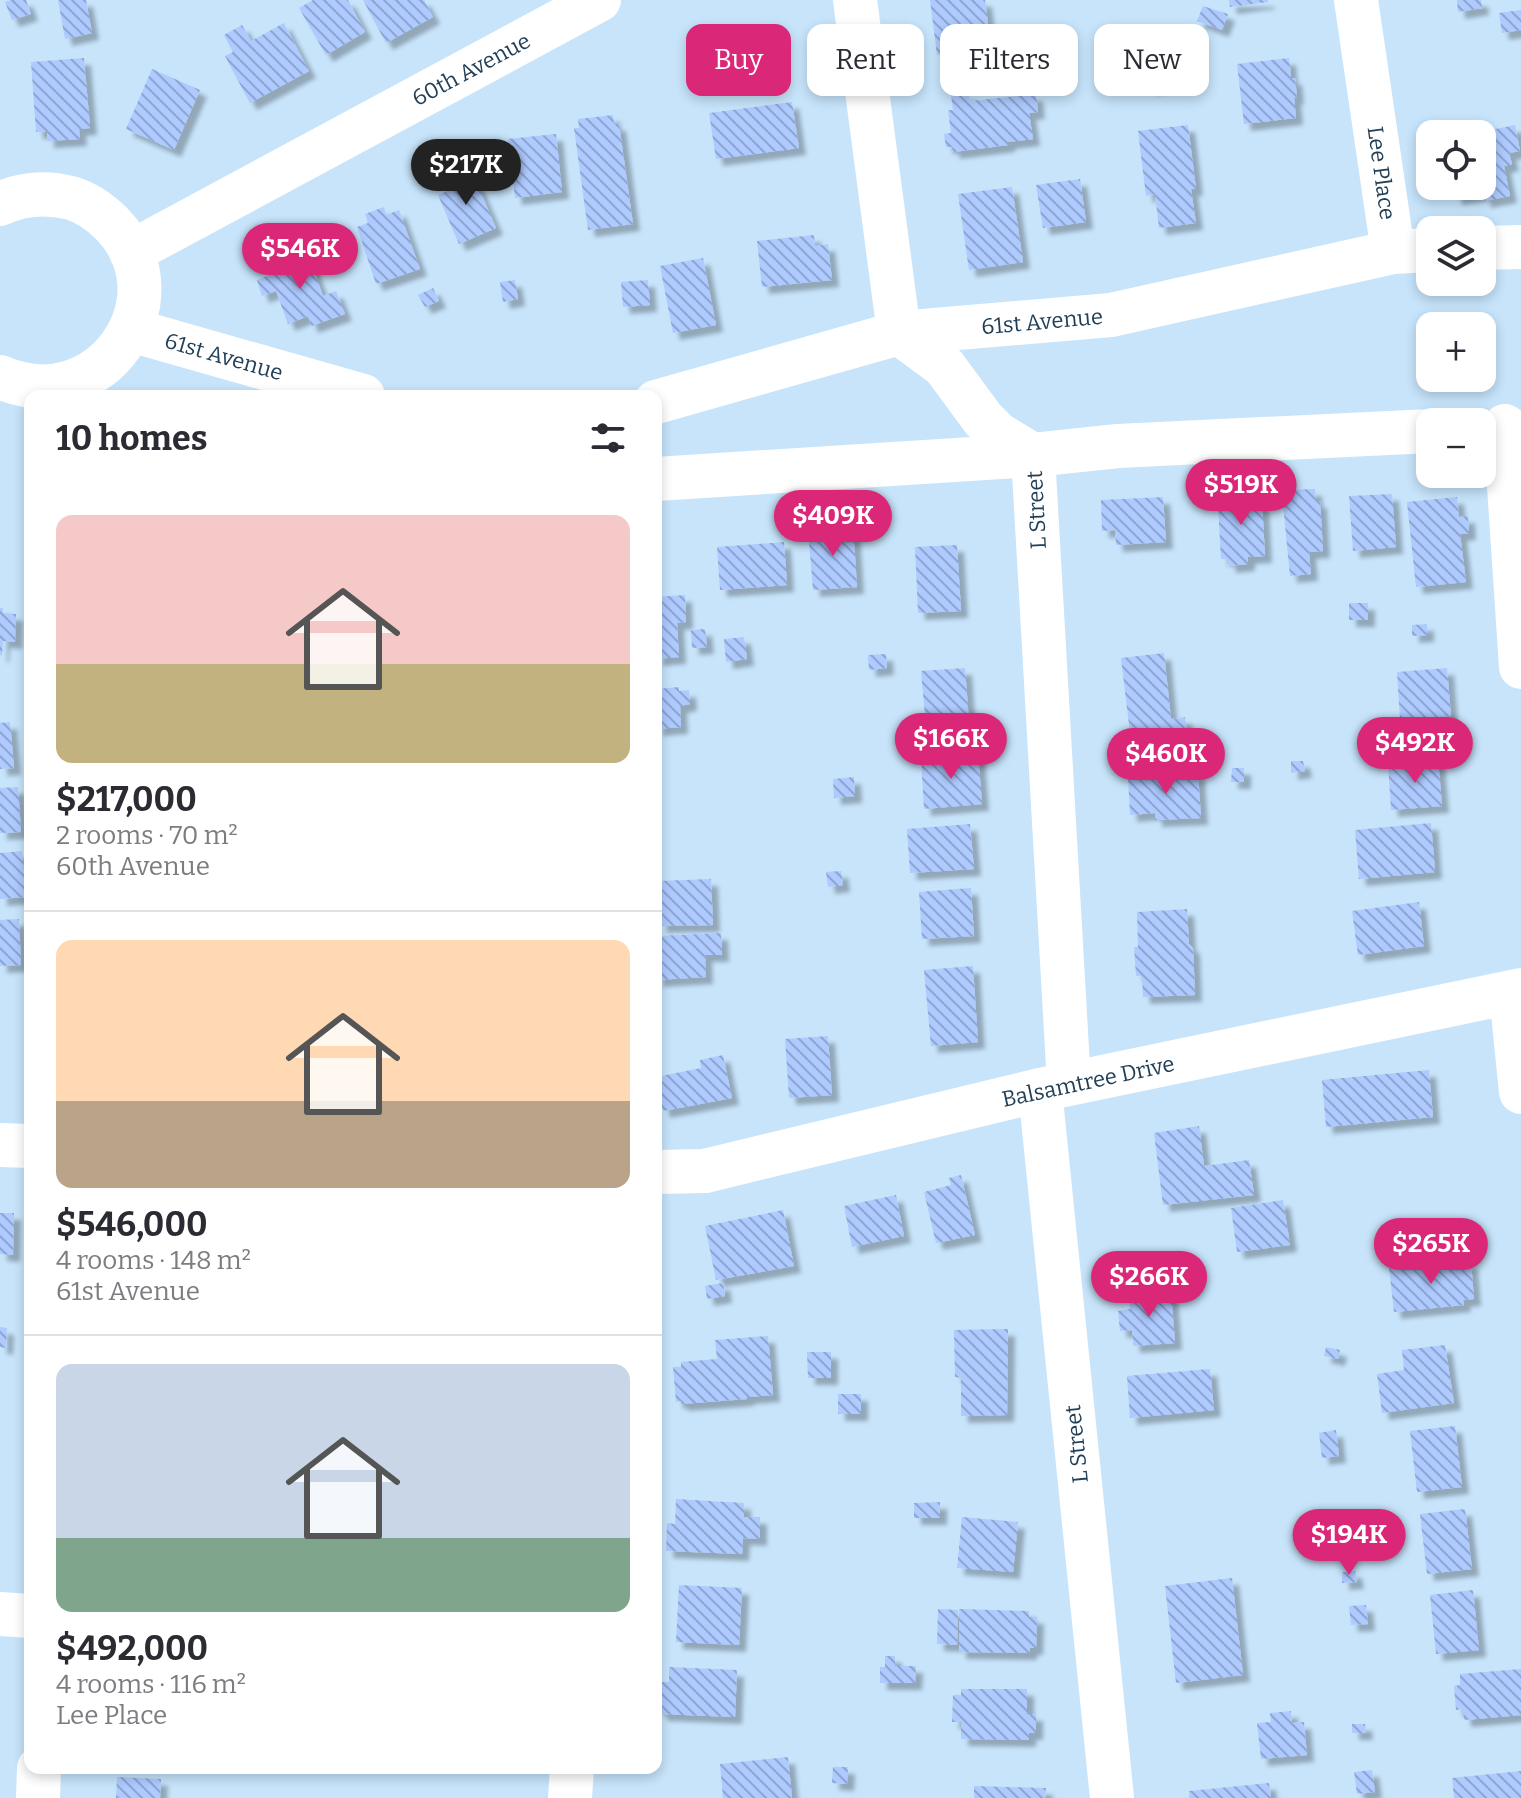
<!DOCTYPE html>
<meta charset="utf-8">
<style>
:root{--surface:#fff;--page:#f7f7f7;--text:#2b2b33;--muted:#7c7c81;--line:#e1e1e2;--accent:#db2777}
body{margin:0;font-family:Bitter,serif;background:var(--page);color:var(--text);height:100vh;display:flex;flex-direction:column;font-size:30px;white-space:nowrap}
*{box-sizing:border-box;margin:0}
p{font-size:26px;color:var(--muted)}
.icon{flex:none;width:44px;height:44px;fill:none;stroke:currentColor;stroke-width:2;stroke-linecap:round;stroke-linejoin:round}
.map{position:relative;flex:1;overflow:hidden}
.details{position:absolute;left:24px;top:390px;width:638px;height:1384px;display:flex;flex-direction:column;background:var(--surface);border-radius:16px;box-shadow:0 4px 12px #0003}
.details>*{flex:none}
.top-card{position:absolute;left:686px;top:24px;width:714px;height:72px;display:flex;gap:16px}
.controls{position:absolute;left:1416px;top:120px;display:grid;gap:16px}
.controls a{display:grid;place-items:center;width:80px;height:80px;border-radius:16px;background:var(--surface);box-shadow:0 4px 12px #0003;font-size:40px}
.price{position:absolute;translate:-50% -68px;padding:0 18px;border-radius:28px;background:var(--accent);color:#fff;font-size:26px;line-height:52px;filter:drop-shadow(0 2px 4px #0008)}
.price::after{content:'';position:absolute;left:50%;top:48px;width:24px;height:18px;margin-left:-12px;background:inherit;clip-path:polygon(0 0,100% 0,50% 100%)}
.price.selected{background:#222;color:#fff}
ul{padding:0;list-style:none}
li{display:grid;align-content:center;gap:16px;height:424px;padding:0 32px}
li+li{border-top:2px solid var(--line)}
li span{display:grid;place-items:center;height:248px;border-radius:16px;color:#555}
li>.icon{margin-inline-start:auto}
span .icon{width:144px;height:144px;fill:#fffc;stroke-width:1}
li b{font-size:34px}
h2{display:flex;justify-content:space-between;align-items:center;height:96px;padding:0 32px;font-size:34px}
.chip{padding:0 28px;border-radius:16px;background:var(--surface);box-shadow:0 4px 12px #0003;font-size:28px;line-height:72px}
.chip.selected{background:var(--accent);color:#fff}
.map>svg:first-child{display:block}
</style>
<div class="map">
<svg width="1521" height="1798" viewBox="0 0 1521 1798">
<defs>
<pattern id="building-back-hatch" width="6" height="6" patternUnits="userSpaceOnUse" patternTransform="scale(2)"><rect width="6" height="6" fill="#aecafe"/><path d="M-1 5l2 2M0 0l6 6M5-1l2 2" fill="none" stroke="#8da5d0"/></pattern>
<filter id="shadow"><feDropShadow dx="7" dy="7" stdDeviation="2" flood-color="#0004"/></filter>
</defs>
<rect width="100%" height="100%" fill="#c7e4fb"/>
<path fill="url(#building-back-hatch)" filter="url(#shadow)" d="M11 0H26L31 14 12 20 5 2Z
M58 0H86L92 33 65 39Z
M313 0H348L365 32 326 55 299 8Z
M363 0H424L433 17 386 43Z
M930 0H985L991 48 937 55Z
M1229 0H1268V2L1230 7Z
M1457 0H1481L1482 8 1458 12Z
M1203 6 1228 14 1222 30 1197 21Z
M1521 10V30L1502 33 1499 13Z
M284 23 309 71 250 103 225 56 233 52 224 35 242 25 251 41Z
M84 58 90 128 79 129 80 139 47 141V132H36L31 62Z
M1289 58 1291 78H1295L1297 97 1294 98 1296 118 1244 124 1237 64Z
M152 69 200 90 174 150 126 129Z
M1164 71 1166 85 1149 88 1146 74Z
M969 93 970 101 1036 94 1038 112 1029 113 1033 139 1008 142V145L953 152 952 147H946L944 134 951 133 948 110H953L951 95Z
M792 102 799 148 716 159 709 113Z
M613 115 614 124H619L633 224 588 230 574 128H579L578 119Z
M1188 125 1196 189H1191L1196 223 1159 228 1155 194 1146 196 1138 131Z
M1515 125 1520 151 1509 153 1512 164 1504 166 1510 196 1484 201 1483 194 1455 198 1453 186H1482V134L1476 133Z
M556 134 562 192 515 198 508 139Z
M470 167 496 228 459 244 438 195 450 190 445 178Z
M1080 179 1086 222 1043 228 1036 185Z
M1012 187 1023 262 969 270 958 194Z
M384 207 386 215 399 210 420 269 376 284 357 227 368 223 365 214Z
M814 235 815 246 828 244 832 280 762 287 757 241Z
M307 251 323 296 336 291 345 314 311 326 308 316 288 324 276 291 262 296 257 280 270 275 267 265Z
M703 258 716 325 673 333 660 266Z
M515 280 518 299 503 302 500 282Z
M648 280 650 305 623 307 621 282Z
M433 288 439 301 425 307 418 295Z
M1315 489 1316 501H1320L1323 551 1309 552 1311 574 1290 576 1283 504H1288L1287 490Z
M1256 491 1257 503 1262 502 1265 556 1248 557V564L1229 566 1228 559H1221L1218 506 1221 505V493Z
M1392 494 1396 547 1353 551 1349 496Z
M1163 497 1166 542 1116 545 1115 530 1102 531 1101 500Z
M1457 497 1459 517 1468 516 1469 533 1460 534 1466 582 1416 587 1407 502Z
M853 526 857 587 813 590 808 529Z
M784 542 787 585 720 590 717 547Z
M957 545 961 611 918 613 915 547Z
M685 595 686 622 677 623 679 657 656 659V597Z
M1349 603H1368V620H1349Z
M0 608H3V613L16 614 15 642 3 641 2 656 0 655Z
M1427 624V635L1412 636V625Z
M705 629 707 647 692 648 691 630Z
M744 637 747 659 726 662 724 639Z
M1164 653 1171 719 1185 717 1189 751 1133 758 1121 658Z
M886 654 887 668 869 670 868 655Z
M965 668 970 735 927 738 921 671Z
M1447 668 1451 716 1400 719 1397 672Z
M679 687V691L689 690 690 704 680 706 681 727 656 729V689Z
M10 722 14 768 0 769V723Z
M978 754 982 804 924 809 921 758Z
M1438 759 1442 806 1391 810 1388 763Z
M1291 761H1303L1305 771 1291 773Z
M1232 768H1244V782H1231Z
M1198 773 1201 818 1155 820V813L1130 815 1128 777Z
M854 777 855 796 834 798 833 779Z
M18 787 21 832 0 833V788Z
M1431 823 1435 872 1359 879 1355 830Z
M970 824 974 869 910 873 907 829Z
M22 851 26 897 0 899V853Z
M841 871 843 885 828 887 826 872Z
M711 879 713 925 660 926 658 881Z
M971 888 974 936 922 939 919 892Z
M1419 902 1424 946 1358 955 1352 911Z
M1187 909 1189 944 1193 948 1195 995 1143 997 1142 976H1136L1134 947H1138L1137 912Z
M19 919 21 965 0 966V920Z
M721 933 722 955H705L706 977 656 980V936Z
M973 966 978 1042 931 1046 924 970Z
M828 1036 832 1095 789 1098 785 1039Z
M723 1055 732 1098 663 1111 656 1077 701 1068 700 1060Z
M1429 1070 1433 1117 1326 1127 1322 1080Z
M1199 1126 1204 1166 1249 1160 1254 1195 1163 1205 1154 1133Z
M961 1175 975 1235 936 1243 924 1192 951 1185 949 1178Z
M896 1195 904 1236 852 1247 844 1206Z
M1283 1200 1290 1245 1237 1252 1231 1208Z
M783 1210 794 1266 716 1280 705 1226Z
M0 1213H14L13 1255 0 1254Z
M1460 1261 1459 1264 1471 1262 1474 1299 1463 1300 1464 1305 1394 1312 1389 1268Z
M723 1283 725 1296 707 1299 705 1286Z
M1171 1292 1175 1343 1133 1346 1132 1330 1120 1331 1118 1311 1130 1309 1129 1295Z
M0 1327 7 1328 6 1348 0 1347Z
M1008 1329 1007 1415 961 1416V1378L955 1377 954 1330Z
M768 1336 773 1395 747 1397V1399L681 1404V1401L676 1402 673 1367H681V1362L717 1359 715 1340Z
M1445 1345 1454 1403 1382 1413 1377 1374 1404 1370 1402 1350Z
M1326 1347 1340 1350 1338 1359 1324 1356Z
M807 1352H831V1378H808Z
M1210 1369 1214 1410 1130 1418 1127 1376Z
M838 1394H861V1414H838Z
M1455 1426 1462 1487 1417 1492 1410 1431Z
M1336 1430 1339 1456 1322 1458 1319 1433Z
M676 1499 744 1503V1517H760V1539L743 1538 742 1554 666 1551 667 1523 675 1524Z
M940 1502V1518H914V1503Z
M1465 1509 1472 1569 1427 1574 1420 1514Z
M962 1517 1018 1522 1013 1572 957 1568Z
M1355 1571 1357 1582 1342 1583V1572Z
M1232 1578 1243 1675 1176 1683 1165 1586Z
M679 1585 742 1588 739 1645 676 1642Z
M1473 1590 1479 1650 1436 1654 1430 1595Z
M1366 1605 1368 1624 1351 1625 1349 1606Z
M938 1609 958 1610 957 1645 937 1644Z
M959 1609 1029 1611V1617H1037L1036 1648H1030V1653L959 1652Z
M885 1656H895V1666H916L915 1683H880V1667H885Z
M669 1667 737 1670 735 1717 660 1714 661 1710 656 1709 657 1696 661 1697V1682H669Z
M1521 1669V1715L1464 1720 1463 1709 1456 1710 1454 1686 1460 1685V1674Z
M961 1689H1027V1714H1036V1733H1029V1740L961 1739V1722H952L953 1695H961Z
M1291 1711 1292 1723 1304 1722 1307 1755 1261 1759 1257 1723 1271 1722 1270 1713Z
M1352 1724H1365L1366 1733H1352Z
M788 1757 792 1798H723L720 1764Z
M833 1767H848L847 1784 832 1783Z
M1372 1770 1375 1792 1357 1794 1354 1772Z
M1521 1771V1798H1454L1452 1778Z
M117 1777 161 1779 160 1798H116Z
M1269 1783 1271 1798H1189V1791Z
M974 1786 1046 1788 1045 1798H974Z"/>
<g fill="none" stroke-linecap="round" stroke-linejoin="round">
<path stroke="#fff" stroke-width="44" d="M855 0 899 333 944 366 983 419 998 434 1033 455 1069 1084
M1356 0 1393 252
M0 204C23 193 47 192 71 198 88 203 100 212 112 224 185 299 100 421 0 377
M1482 248 1521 247
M131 252 599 0
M131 330 363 396
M656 402 899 333 1111 315 1393 252 1430 250
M1505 426 1521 667
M656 479 1033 455 1118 446 1430 431
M1511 993 1521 1092
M1040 1090 1112 1798
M0 1145 30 1146
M656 1172 705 1171 1040 1090 1521 990
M0 1614 30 1616
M38 1798 39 1768
M570 1798 572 1768"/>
</g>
<g text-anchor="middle" stroke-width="6" stroke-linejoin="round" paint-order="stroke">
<g font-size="22" fill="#214057" stroke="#fff">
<text transform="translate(471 69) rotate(-28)" y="8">60th Avenue</text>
<text transform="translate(1382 173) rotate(82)" y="8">Lee Place</text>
<text transform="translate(1042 321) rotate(-5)" y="8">61st Avenue</text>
<text transform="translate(224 356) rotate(16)" y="8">61st Avenue</text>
<text transform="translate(1036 510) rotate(-93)" y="8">L Street</text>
<text transform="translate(1088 1081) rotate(-12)" y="8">Balsamtree Drive</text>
<text transform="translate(1076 1444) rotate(-96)" y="8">L Street</text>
</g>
</g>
</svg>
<div class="controls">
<a><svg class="icon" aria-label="locate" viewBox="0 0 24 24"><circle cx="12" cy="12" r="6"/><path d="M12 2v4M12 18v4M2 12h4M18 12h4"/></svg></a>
<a><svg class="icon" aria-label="layers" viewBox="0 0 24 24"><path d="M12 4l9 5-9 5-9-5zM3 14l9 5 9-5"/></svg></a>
<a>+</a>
<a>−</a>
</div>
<b class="price selected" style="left:466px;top:207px">$217K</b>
<b class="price" style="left:300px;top:291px">$546K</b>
<b class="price" style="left:1241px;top:527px">$519K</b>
<b class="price" style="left:833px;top:558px">$409K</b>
<b class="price" style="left:951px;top:781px">$166K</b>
<b class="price" style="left:1415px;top:785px">$492K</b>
<b class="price" style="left:1166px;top:796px">$460K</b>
<b class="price" style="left:1431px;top:1286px">$265K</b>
<b class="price" style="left:1149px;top:1319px">$266K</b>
<b class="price" style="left:1349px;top:1577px">$194K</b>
<div class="top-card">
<a class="chip selected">Buy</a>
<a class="chip">Rent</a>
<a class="chip">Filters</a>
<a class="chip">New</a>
</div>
<section class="details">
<h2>10 homes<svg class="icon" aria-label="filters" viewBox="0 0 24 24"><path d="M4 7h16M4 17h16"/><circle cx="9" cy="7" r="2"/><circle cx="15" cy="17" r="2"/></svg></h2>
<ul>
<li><span style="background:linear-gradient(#f6c9c9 60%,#c2b280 0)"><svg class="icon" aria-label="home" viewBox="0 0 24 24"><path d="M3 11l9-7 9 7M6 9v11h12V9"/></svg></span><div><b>$217,000</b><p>2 rooms · 70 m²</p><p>60th Avenue</p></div></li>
<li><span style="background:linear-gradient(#ffd9b3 65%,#b9a48a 0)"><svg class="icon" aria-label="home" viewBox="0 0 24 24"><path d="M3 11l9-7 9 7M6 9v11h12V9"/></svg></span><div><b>$546,000</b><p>4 rooms · 148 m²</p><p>61st Avenue</p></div></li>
<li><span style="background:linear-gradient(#c9d6e8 70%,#7fa58c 0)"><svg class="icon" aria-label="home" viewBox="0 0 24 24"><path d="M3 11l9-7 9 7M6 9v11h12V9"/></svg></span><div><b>$492,000</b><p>4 rooms · 116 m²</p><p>Lee Place</p></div></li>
</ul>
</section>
</div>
